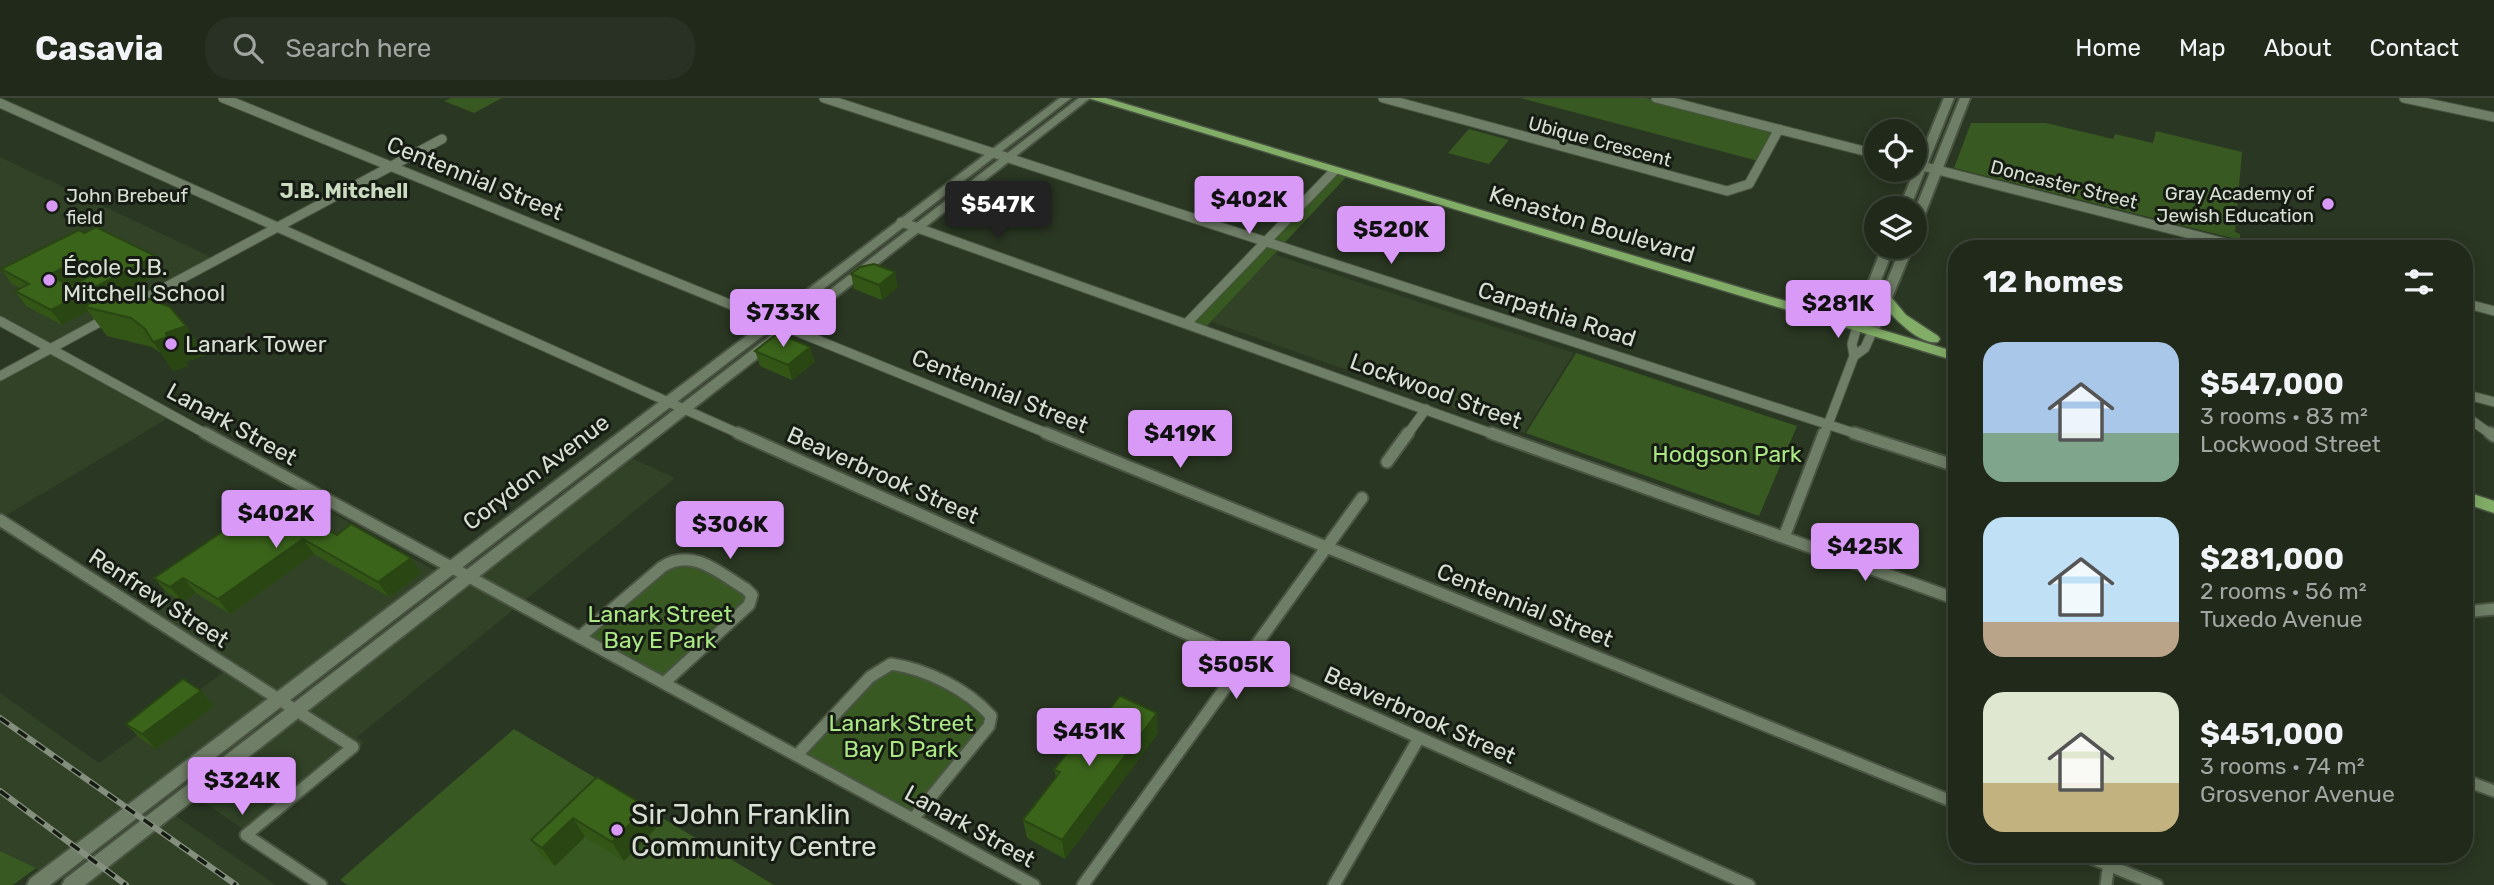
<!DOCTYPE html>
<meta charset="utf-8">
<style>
:root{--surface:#20291a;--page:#283123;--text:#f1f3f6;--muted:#a2a6a2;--line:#3d4539;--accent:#d99af7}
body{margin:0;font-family:Rubik,sans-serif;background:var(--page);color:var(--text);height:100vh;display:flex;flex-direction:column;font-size:26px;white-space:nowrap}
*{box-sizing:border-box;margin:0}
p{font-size:23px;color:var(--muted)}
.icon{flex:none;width:38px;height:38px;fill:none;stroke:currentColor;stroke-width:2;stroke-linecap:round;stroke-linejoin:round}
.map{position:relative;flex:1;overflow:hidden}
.details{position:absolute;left:1948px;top:142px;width:525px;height:623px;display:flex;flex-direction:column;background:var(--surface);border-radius:28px;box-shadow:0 4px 18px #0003,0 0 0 2px var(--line)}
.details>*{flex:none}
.buttons{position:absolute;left:1864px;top:21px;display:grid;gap:14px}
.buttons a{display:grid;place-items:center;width:63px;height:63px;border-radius:50%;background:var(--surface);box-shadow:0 4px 18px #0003,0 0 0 2px var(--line);font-size:35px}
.price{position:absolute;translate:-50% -60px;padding:0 16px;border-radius:7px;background:var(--accent);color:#111;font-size:23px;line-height:46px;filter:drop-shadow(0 2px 4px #0008)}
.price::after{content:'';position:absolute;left:50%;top:42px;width:21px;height:16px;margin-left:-10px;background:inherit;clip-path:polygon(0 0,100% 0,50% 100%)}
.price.on{background:#222;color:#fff}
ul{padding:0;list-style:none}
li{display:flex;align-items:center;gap:21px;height:175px;padding:0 35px}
li span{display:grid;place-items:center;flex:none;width:196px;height:140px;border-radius:21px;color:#555}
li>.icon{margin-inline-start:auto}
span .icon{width:84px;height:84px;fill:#fffc;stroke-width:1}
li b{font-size:30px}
h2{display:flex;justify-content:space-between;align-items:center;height:84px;padding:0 35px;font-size:30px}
header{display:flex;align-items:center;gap:42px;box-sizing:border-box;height:98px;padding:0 35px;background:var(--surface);border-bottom:2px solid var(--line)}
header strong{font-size:33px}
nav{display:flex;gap:38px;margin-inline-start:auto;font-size:24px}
.search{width:490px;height:63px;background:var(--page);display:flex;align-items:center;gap:18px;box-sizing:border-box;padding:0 24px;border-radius:28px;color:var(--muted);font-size:26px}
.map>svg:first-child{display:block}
</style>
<header>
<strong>Casavia</strong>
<div class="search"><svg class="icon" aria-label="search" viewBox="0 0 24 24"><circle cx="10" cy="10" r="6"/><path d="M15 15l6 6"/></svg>Search here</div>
<nav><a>Home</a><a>Map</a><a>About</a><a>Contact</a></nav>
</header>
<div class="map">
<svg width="2494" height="787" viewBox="0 0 2494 787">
<rect width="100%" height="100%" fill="#2a3722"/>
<path fill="#314227" d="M0 59 217 162 51 250 173 317 0 421V278L50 251 0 223Z
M1265 143 1282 148 1276 157 1574 255 1524 335 1212 224 1203 232Z
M629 359 675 380 357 639 364 645 253 738 195 698Z
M304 399 437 474 42 774 0 753V595L99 665 236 565 143 509Z
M173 716 276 787H82Z"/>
<path fill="#385922" d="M451 0H502L474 15 444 3Z
M1520 0H1646L1774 33 1758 63Z
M1971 25H2046L2113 41 2115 36 2153 45 2156 33 2242 54 2235 134 2240 136V142L1954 70Z
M1469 31 1509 42 1489 66 1448 55Z
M1334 73 1348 77 1203 232 1186 226Z
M1576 255 1797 328 1759 418 1526 335Z
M683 460 752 497 664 585 581 538Z
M891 566 975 602 991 618 913 721 797 657Z
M514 631 774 787H347L340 782Z
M0 753 36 770 13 787H0Z"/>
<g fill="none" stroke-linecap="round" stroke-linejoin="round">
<g stroke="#495442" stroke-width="11">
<path id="minor-far1" d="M223 0 1051 337
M824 0 1860 337
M1383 0 1727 93 1749 86 1779 31
M1656 0 1876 56
M2404 0 2494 19
M0 5 742 337
M1914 66 2245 150
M901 124 1496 337
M136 205 442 41
M2464 205 2494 213
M0 223 208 337
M1186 226 1334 73
M1854 258 1852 246 1857 229
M0 278 109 219
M2464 296 2494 304
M2464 317 2492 337
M1407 337 1426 311
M1824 337 1854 258 1865 250 1872 234"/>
</g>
<g stroke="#495442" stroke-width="15">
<path id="minor" d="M205 335 1034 787
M738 335 1749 787
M1046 335 1956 705
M1491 335 1956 501
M1854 335 1956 368
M2490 335 2494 338
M1387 364 1408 335
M0 422 353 649 246 737 321 787
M1784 439 1824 335
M2464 514 2494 511
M581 538 662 469C693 449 719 475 746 491L752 497 749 507 664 585
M797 657 870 579 891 566C926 571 967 591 991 618L989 628 913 721
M2464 682 2494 693
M2081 756 2157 787
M1083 787 1362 400
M1334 787 1419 640
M2106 787 2110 756"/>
</g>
<g stroke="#495442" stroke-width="4">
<path id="secondary" d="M1060 0H1071L50 787H27L30 781Z
M1079 0H1090L85 787H62L65 781Z
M1944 0H1954L1910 110H1899Z
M1960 0H1970L1920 129 1914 132V114Z
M1882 149H1894L1863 229 1857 233 1853 232 1851 229Z
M1901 149H1913L1878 234 1876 237H1868L1866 234Z"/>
</g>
<g stroke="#495442" stroke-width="3">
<path id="primary" d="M1088 0H1106L1956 254V263Z
M1886 198 1891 199 1906 217 1938 238 1940 241 1938 244C1919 248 1890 216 1879 202Z
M2464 393 2494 403V415L2464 405Z"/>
</g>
<use href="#minor-far1" stroke="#6f7e66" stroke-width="9"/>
<use href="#minor" stroke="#6f7e66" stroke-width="11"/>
<use href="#secondary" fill="#6f7e66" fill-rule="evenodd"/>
<use href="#primary" fill="#82ad67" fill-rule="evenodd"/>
<g stroke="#858f7e" stroke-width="6">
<path id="rail" d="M0 620 236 787
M0 693 126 787"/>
</g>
<use href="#rail" stroke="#161c13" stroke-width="3.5" stroke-dasharray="11" stroke-linecap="butt"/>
</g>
<path fill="#335617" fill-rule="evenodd" d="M84 135 155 158 165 173 127 193 186 228 206 257 186 264 188 268 173 273 162 256 152 249 107 238 88 213 62 227 26 208 15 193 20 190 12 186 1 171ZM86 179H87L70 188 69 187Z
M851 176 898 189 882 202 854 191Z
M755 253 815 264 792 282 760 268Z
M271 401 337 437 421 475 389 499 314 456 230 516 196 495 183 504 167 495 154 480Z
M201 593 214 608 156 651 140 640 126 626Z
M1158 635 1065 761 1027 740 1023 722 1056 679 1054 672 1076 654Z
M597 679 647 709 658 728 624 763 585 739 555 768 544 761 531 742Z"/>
<path fill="#294613" d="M155 158 165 173 93 211 85 209 88 213 62 227 51 212Z
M75 164 86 179 60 192 49 177Z
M895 174 898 189 882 202 879 187Z
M186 228 206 257 186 264 188 268 173 273 153 244 166 235Z
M810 249 815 264 792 282 788 267Z
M303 441 314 456 230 516 218 501Z
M411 460 421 475 389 499 378 484Z
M183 480 196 495 183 504 170 489Z
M201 593 214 608 156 651 142 636Z
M1157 615 1158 635 1065 761 1062 742Z
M647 709 658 728 624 763 612 744Z
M573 720 585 739 555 768 542 750Z"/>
<path fill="#3b641b" stroke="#294613" stroke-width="2" fill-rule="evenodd" d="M96 129 155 158 51 212 15 193 29 186 1 171 79 132 84 135ZM75 164 96 175 70 188 49 177Z
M874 166 895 174 879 187 851 176 860 169Z
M113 191 129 193 170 209 186 228 166 235 167 239 153 244 145 231 131 220 85 209 96 199 101 200Z
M778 235 810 249 788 267 755 253Z
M271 401 337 437 351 426 411 460 378 484 303 441 218 501 183 480 170 489 154 480Z
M183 581 201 593 142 636 126 626Z
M1120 598 1157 615 1062 742 1023 722 1060 674 1054 672 1070 651 1076 654Z
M597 679 647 709 612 744 573 720 542 750 531 742Z"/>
<g fill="#d99af7" stroke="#161c13" stroke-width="2.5">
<circle cx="2328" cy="106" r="7"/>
<circle cx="52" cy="108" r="7"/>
<circle cx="49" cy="182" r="7"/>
<circle cx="171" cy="246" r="7"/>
<circle cx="617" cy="732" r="7"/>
</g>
<g text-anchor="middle" stroke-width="6" stroke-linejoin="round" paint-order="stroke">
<g font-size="19" fill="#d8e0d3" stroke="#161c13">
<text transform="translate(1600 43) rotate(15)" y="7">Ubique Crescent</text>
<text transform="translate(2064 86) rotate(14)" y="7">Doncaster Street</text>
</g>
<g font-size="19" fill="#d8e0d3" stroke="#161c13" text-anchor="end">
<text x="2314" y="102">Gray Academy of<tspan x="2314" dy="22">Jewish Education</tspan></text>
<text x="66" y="104" text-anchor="start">John Brebeuf<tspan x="66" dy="22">field</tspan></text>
</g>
<g font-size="21" font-weight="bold" fill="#cadbc0" stroke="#161c13">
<text x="344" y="100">J.B. Mitchell</text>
</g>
<g font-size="23" fill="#d8e0d3" stroke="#161c13">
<text transform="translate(475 80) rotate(22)" y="8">Centennial Street</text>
<text transform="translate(1592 126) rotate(17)" y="8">Kenaston Boulevard</text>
<text transform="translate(1557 216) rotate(18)" y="8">Carpathia Road</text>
<text transform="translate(1000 293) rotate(22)" y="8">Centennial Street</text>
<text transform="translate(1436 293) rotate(20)" y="8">Lockwood Street</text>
<text transform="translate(232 326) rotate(29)" y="8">Lanark Street</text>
<text transform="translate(536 374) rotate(-37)" y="8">Corydon Avenue</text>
<text transform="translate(883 377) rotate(24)" y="8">Beaverbrook Street</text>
<text transform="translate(159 500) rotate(33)" y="8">Renfrew Street</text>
<text transform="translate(1525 507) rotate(22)" y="8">Centennial Street</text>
<text transform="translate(1420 617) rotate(24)" y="8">Beaverbrook Street</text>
<text transform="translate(970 728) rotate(29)" y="8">Lanark Street</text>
</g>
<g font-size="23" fill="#d8e0d3" stroke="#161c13" text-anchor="start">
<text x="63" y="177">École J.B.<tspan x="63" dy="26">Mitchell School</tspan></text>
<text x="185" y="254">Lanark Tower</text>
</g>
<g font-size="23" fill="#abe785" stroke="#161c13">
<text x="1727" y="364">Hodgson Park</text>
<text x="660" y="524">Lanark Street<tspan x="660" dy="26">Bay E Park</tspan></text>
<text x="901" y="633">Lanark Street<tspan x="901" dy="26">Bay D Park</tspan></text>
</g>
<g font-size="28" fill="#d8e0d3" stroke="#161c13" text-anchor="start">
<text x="631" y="726">Sir John Franklin<tspan x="631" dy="32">Community Centre</tspan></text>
</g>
</g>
</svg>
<div class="buttons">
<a><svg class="icon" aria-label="locate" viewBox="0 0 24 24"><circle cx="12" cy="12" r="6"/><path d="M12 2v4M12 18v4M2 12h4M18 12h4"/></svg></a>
<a><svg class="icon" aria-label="layers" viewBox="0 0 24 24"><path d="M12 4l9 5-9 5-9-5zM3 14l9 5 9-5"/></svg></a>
</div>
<b class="price" style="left:1249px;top:138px">$402K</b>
<b class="price on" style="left:998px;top:143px">$547K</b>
<b class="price" style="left:1391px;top:168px">$520K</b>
<b class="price" style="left:1838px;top:242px">$281K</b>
<b class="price" style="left:783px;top:251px">$733K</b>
<b class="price" style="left:1180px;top:372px">$419K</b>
<b class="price" style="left:276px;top:452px">$402K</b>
<b class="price" style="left:730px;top:463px">$306K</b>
<b class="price" style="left:1865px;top:485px">$425K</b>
<b class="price" style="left:1236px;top:603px">$505K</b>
<b class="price" style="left:1089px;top:670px">$451K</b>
<b class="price" style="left:242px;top:719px">$324K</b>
<section class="details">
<h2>12 homes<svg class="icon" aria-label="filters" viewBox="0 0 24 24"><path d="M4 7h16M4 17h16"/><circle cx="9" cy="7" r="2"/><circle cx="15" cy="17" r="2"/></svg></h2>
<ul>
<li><span style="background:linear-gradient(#a9c7e8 65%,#7fa58c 0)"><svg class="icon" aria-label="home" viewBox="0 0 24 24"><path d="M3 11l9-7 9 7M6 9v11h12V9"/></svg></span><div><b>$547,000</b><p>3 rooms · 83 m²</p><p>Lockwood Street</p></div></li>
<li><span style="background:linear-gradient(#bfe0f5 75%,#b9a48a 0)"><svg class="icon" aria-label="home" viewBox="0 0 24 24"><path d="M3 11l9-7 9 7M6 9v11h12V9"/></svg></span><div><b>$281,000</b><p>2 rooms · 56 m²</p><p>Tuxedo Avenue</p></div></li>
<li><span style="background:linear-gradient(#dfe7d0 65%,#c2b280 0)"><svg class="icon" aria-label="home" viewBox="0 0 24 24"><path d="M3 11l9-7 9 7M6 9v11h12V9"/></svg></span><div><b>$451,000</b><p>3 rooms · 74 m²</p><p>Grosvenor Avenue</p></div></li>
</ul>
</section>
</div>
